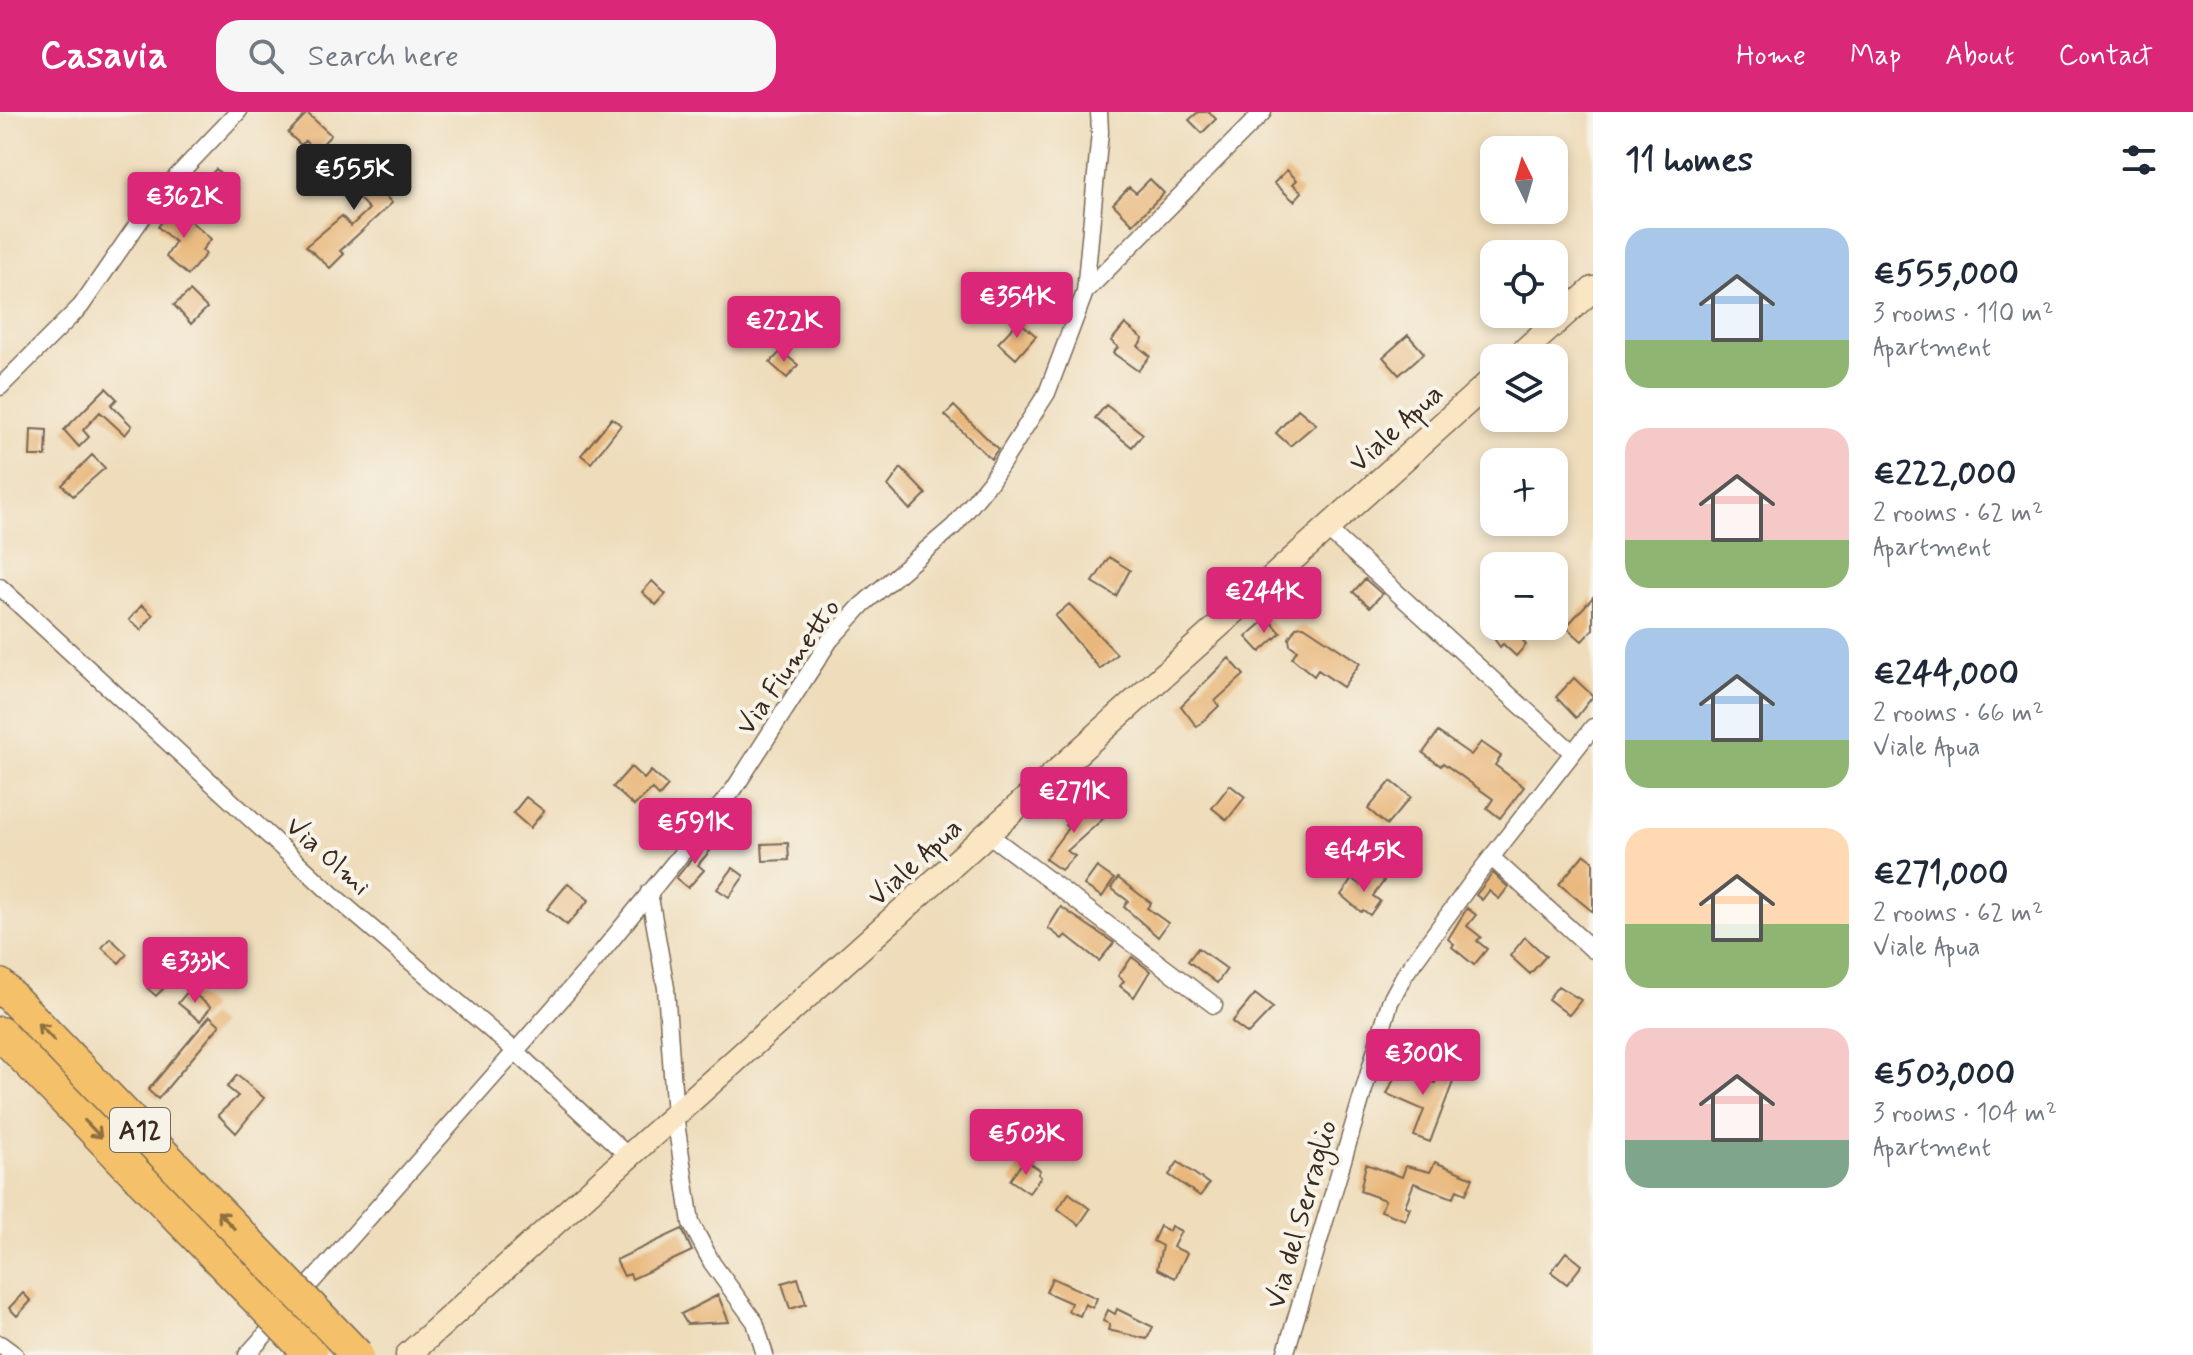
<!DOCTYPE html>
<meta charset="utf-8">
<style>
:root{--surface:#fff;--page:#f6f6f7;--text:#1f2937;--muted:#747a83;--accent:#db2777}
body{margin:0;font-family:Mynerve,sans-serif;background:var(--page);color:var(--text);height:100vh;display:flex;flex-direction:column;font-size:30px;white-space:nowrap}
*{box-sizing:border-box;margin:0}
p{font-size:26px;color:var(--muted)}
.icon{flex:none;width:44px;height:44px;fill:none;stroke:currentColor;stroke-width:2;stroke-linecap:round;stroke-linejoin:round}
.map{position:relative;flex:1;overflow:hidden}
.sheet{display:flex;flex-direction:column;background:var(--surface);width:600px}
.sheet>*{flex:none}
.needle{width:52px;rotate:355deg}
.controls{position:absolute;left:1480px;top:24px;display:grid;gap:16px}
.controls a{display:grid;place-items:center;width:88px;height:88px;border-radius:16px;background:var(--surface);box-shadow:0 4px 12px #0003;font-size:40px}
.price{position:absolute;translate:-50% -68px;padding:0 18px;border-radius:8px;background:var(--accent);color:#fff;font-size:26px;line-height:52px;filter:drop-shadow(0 2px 4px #0008)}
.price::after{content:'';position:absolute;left:50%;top:48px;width:24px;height:18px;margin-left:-12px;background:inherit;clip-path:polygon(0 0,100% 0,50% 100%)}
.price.current{background:#222;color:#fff}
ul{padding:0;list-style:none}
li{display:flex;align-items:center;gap:24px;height:200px;padding:0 32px}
li span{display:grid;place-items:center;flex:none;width:224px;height:160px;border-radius:24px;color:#555}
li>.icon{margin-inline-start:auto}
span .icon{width:96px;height:96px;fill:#fffc;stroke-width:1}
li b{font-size:34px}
h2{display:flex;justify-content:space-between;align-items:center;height:96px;padding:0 32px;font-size:34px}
header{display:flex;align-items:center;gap:48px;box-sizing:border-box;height:112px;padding:0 40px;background:var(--accent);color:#fff}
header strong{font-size:38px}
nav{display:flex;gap:44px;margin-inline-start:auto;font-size:28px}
.search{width:560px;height:72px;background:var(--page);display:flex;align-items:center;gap:20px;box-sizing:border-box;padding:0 28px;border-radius:24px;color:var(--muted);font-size:30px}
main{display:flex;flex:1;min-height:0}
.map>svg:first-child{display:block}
</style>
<header>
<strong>Casavia</strong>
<div class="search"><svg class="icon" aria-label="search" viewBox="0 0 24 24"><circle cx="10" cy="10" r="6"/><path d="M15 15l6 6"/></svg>Search here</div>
<nav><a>Home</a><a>Map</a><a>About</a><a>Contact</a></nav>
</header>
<main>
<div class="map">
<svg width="1593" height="1243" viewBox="0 0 1593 1243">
<rect width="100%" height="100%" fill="#f7f3e8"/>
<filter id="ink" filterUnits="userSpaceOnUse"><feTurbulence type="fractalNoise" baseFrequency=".0125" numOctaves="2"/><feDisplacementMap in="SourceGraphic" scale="16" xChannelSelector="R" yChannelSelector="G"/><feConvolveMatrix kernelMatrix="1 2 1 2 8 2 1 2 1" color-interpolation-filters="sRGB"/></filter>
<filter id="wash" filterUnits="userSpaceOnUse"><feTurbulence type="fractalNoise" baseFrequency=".006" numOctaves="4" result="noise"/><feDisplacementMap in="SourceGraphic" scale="32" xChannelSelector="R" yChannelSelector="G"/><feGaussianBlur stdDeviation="1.8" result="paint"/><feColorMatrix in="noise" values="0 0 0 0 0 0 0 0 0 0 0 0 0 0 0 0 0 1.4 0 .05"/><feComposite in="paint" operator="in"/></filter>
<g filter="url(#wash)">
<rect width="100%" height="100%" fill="#eedcba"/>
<g id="blocks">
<path fill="#e9b77b" d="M1198 0H1209L1216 7 1202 21 1189 8Z
M307 1 331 23 316 39 305 29 301 33 288 21Z
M373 37 390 54 374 72 392 91 340 139 344 142 330 156 306 134 342 104 351 114 369 97 350 77 365 61 357 53Z
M216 57 238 77 221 96 199 76Z
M1287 58 1297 68 1293 72 1302 80 1294 89 1274 71Z
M1150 67 1164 81 1133 112 1113 92 1129 75 1136 81Z
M172 93 211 127 202 138 206 142 188 163 166 145 175 130 158 115Z
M190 179 207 196 191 212 174 193Z
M1019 209 1036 224 1016 247 998 231Z
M1125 212 1143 227 1138 234 1150 244 1138 259 1113 241 1118 235 1111 229Z
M1408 223 1424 241 1399 263 1383 245Z
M781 239 798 253 787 266 770 251Z
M106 276 117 287 111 293 132 314 125 323 100 300 83 318 89 325 79 335 64 318Z
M1106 293 1143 322 1132 335 1095 306Z
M954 294 998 337 991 347 945 303Z
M1298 297 1316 312 1290 334 1276 321Z
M612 306 621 313 591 351 581 343Z
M31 317 47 318 46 344H30Z
M92 343 105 356 73 384 62 373Z
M901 356 926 382 910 398 888 374Z
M1109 445 1130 458 1116 484 1093 470Z
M1365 467 1382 482 1370 495 1353 480Z
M652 469 666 482 656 493 642 480Z
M1593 485V517L1582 529 1566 515Z
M1069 492 1117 542 1100 557 1055 504Z
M142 493 153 503 141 518 129 508Z
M1268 506 1281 521 1260 540 1246 525Z
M1304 514 1360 551 1343 575 1318 558 1314 564 1292 546 1297 538 1290 533 1289 526 1296 515Z
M1501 514H1513L1526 533 1516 544 1503 532 1500 535 1490 521Z
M1229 546 1244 563 1215 589 1219 594 1197 615 1181 594Z
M1574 566 1593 584 1576 606 1556 585Z
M1438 620 1471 643 1481 630 1501 644 1495 653 1524 675 1500 706 1487 696 1493 687 1443 651 1441 654 1423 641Z
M631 655 644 667 651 659 668 674 659 684 652 677 634 694 613 675Z
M1391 669 1411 685 1387 713 1368 697Z
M1230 673 1245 685 1227 708 1212 696Z
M526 685 544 699 530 716 513 701Z
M1089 690 1104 706 1067 739 1075 744 1061 758 1045 747 1068 716 1065 713Z
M1336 718 1345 726 1332 739 1323 731Z
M707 728 714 734 698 753 704 758 688 776 676 766Z
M788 731 789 748 763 749 762 732Z
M1584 742 1593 749V800L1559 772Z
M1097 755 1114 767 1102 785 1084 773Z
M733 756 744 764 729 785 717 777Z
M1372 760 1384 769 1373 784 1380 789 1370 803 1363 798 1361 800 1341 783 1352 767 1362 774Z
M1493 761 1508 775 1499 787 1489 779 1482 788 1476 783Z
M1118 766 1151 791 1147 796 1168 811 1158 825 1124 795 1128 789 1111 776Z
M568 771 589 788 567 813 547 797Z
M1061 795 1114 831 1099 849 1066 823 1062 827 1048 816Z
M1467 796 1476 803 1467 814 1481 825 1477 829 1487 837 1474 853 1452 835 1454 832 1448 827Z
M1525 825 1546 844 1530 862 1510 844Z
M110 826 127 842 119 851 102 836Z
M1198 836 1227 857 1217 871 1188 849Z
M1132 845 1150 859 1134 885 1120 874 1124 869 1118 864Z
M158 863 168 872 156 884 147 876Z
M1558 874 1581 888 1569 903 1548 887Z
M189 878 211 895 200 909 178 891Z
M1255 882 1273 896 1248 922 1232 910Z
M210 904 220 913 158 987 148 978Z
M1399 955 1435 971 1441 956 1456 962 1430 1030 1414 1024 1424 998 1387 982Z
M237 963 264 986 236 1021 218 1003 238 984 227 975Z
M1028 1050 1040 1058 1038 1062 1041 1065 1029 1081 1010 1068 1022 1051 1026 1053Z
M1178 1050 1209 1072 1200 1084 1169 1063Z
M1435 1050 1473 1066 1466 1082 1457 1078 1453 1086 1414 1071 1405 1094 1410 1096 1405 1108 1381 1099 1385 1088 1360 1079 1366 1052 1402 1065 1406 1054 1430 1060Z
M1069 1081 1090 1097 1079 1113 1058 1097Z
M1160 1114 1169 1119 1171 1114 1181 1119 1173 1135 1187 1141 1175 1166 1157 1157 1162 1134 1153 1129Z
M682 1117 692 1139 632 1167 630 1162 624 1164 616 1148Z
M1566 1140 1582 1153 1567 1172 1551 1160Z
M798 1166 806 1192 790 1197 782 1171Z
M1052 1166 1097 1186 1093 1196 1085 1192 1080 1204 1068 1199 1071 1191 1046 1180Z
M23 1181 31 1189 17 1204 9 1196Z
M718 1183 729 1210 687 1212 681 1202Z
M1117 1197 1153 1215 1147 1227 1108 1218 1110 1212 1103 1209 1108 1198 1115 1202Z"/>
</g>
</g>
<g filter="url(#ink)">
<use href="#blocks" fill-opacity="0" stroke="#7a6855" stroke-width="2"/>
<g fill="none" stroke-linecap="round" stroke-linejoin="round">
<g stroke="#7a6855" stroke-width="19">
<path id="street" d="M1085 180 1100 20 1099 0
M0 275 81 194 155 87 238 0
M1327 417 1572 640
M0 475 334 784 514 938 628 1044
M988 722 1214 893
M1492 746 1593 838
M649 780 666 876 675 1004 691 1111 712 1151 755 1210 765 1243
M296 1188 587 858 734 677 830 528 862 493 954 414 990 370 1047 281 1085 180 1263 0
M0 1232 15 1243
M247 1243 281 1205
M1285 1243 1390 890 1405 862 1475 766 1593 615"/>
</g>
<g stroke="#7a6855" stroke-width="27">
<path id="secondary" d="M1516 246 1593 177
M408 1243 1494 266"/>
</g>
<g stroke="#7a6855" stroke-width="35">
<path id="highway" d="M0 873 281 1164
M0 921 251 1181"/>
</g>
<use href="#street" stroke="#fff" stroke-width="16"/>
<use href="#secondary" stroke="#fbe6c3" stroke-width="24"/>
<use href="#highway" stroke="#f4c16a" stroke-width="32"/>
<g stroke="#7a6855" stroke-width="35" stroke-linecap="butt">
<path id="highway-bridge" d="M281 1164 357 1243
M251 1181 311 1243"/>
</g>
<use href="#highway-bridge" stroke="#f4c16a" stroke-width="32"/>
</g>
<defs><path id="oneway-shaft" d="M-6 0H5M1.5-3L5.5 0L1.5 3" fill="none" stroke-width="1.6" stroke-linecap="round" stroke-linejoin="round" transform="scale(2)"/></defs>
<g stroke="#8e6e40">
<use href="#oneway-shaft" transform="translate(46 920) rotate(-134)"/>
<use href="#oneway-shaft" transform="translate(93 1017) rotate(46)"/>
<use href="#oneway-shaft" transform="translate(226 1108) rotate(-134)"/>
</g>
</g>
<g text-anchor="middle" stroke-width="8" stroke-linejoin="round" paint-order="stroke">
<rect fill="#f7f3e8" stroke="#73665b" stroke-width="2" x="110" y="996" width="60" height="44" rx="6"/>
<g font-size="26" font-weight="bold" fill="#3b2a1e">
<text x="140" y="1027">A12</text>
</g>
<g font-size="28" fill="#3b2a1e" stroke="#f7f3e8">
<text transform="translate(1395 315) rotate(-42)" y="10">Viale Apua</text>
<text transform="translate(787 554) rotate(-55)" y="10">Via Fiumetto</text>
<text transform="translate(329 743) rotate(42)" y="10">Via Olmi</text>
<text transform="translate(914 749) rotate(-42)" y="10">Viale Apua</text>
<text transform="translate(1300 1102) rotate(-74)" y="10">Via del Serraglio</text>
</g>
</g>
</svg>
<div class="controls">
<a><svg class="needle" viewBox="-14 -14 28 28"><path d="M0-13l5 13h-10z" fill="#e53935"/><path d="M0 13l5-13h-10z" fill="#747a83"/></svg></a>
<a><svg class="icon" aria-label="locate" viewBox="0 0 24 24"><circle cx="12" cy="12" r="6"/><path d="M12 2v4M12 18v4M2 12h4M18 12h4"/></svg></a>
<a><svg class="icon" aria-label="layers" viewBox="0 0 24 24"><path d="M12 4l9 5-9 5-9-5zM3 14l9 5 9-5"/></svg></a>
<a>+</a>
<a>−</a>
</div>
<b class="price current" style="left:354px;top:100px">€555K</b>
<b class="price" style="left:184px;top:128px">€362K</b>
<b class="price" style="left:1017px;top:228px">€354K</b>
<b class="price" style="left:784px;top:252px">€222K</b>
<b class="price" style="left:1264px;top:523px">€244K</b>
<b class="price" style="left:1074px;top:723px">€271K</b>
<b class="price" style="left:695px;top:754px">€591K</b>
<b class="price" style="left:1364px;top:782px">€445K</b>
<b class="price" style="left:195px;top:893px">€333K</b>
<b class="price" style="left:1423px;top:985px">€300K</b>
<b class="price" style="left:1026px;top:1065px">€503K</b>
</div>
<section class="sheet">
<h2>11 homes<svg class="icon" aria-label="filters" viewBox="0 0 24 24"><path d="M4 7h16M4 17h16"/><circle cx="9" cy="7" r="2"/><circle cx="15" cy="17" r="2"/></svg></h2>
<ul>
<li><span style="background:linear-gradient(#a9c7e8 70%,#8fb573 0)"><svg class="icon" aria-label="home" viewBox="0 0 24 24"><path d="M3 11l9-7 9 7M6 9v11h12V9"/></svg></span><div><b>€555,000</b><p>3 rooms · 110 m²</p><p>Apartment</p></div></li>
<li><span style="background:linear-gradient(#f6c9c9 70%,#8fb573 0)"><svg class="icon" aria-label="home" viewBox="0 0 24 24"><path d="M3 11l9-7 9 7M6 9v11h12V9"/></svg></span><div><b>€222,000</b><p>2 rooms · 62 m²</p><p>Apartment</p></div></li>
<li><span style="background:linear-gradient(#a9c7e8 70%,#8fb573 0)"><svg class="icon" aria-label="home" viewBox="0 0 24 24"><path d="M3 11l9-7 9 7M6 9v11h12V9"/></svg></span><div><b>€244,000</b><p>2 rooms · 66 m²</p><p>Viale Apua</p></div></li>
<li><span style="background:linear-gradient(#ffd9b3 60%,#8fb573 0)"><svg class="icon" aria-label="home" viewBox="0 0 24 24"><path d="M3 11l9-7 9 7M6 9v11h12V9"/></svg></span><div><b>€271,000</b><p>2 rooms · 62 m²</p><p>Viale Apua</p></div></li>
<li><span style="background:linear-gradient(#f6c9c9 70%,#7fa58c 0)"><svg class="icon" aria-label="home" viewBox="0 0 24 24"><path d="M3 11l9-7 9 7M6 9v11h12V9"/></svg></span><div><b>€503,000</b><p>3 rooms · 104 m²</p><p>Apartment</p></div></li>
</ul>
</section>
</main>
